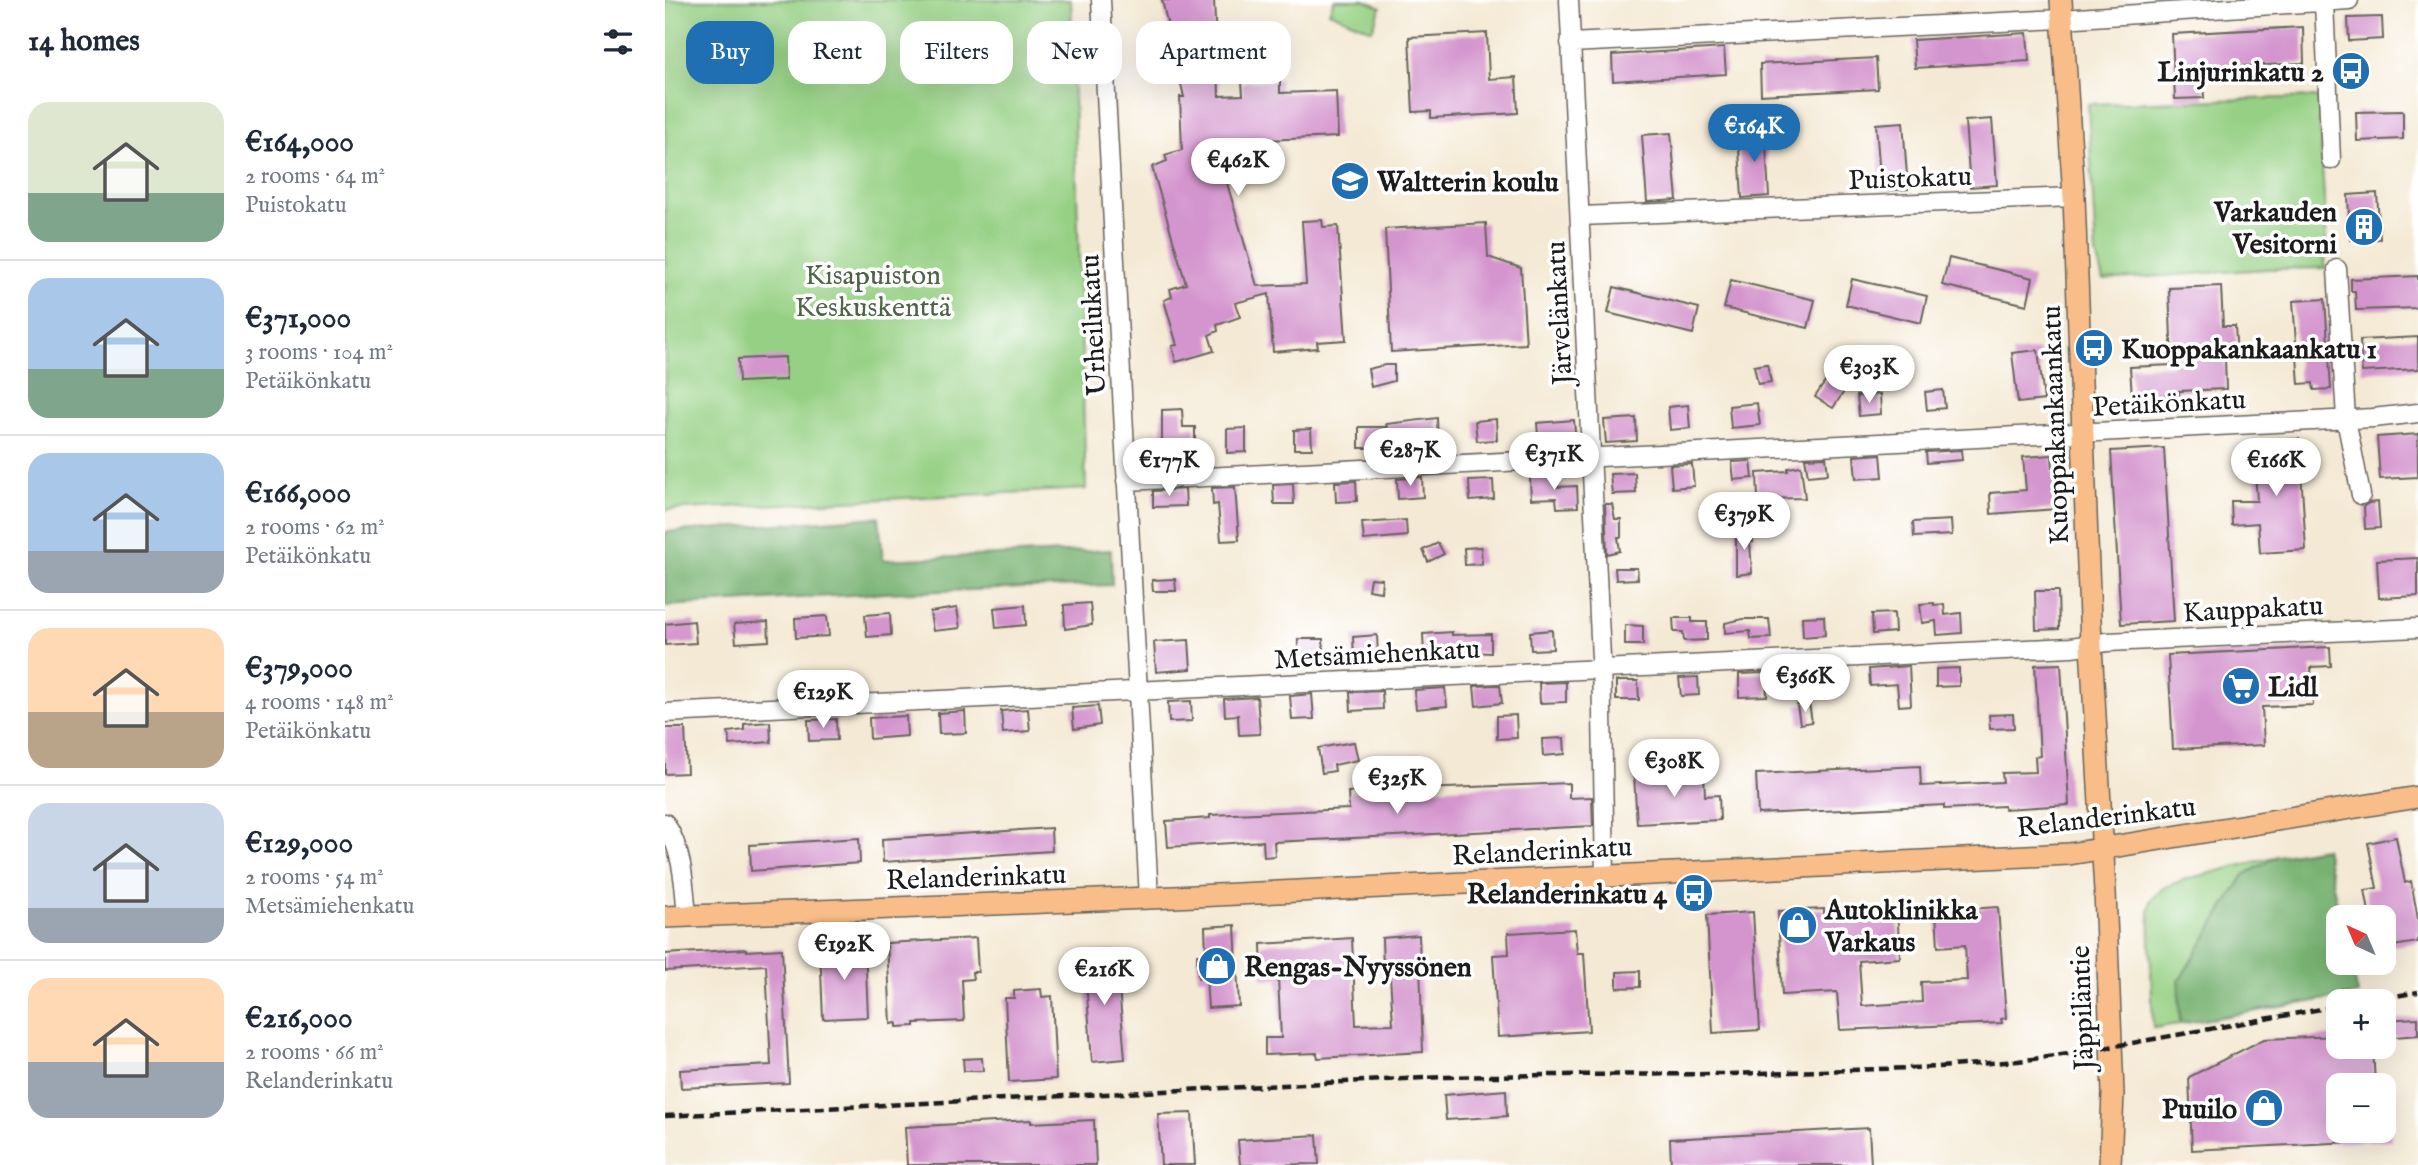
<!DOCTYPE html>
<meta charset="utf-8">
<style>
:root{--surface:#fff;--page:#f6f6f7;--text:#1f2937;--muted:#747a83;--line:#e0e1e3;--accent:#1f6fb2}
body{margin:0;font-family:"IM FELL English",serif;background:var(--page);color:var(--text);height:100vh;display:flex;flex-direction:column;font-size:26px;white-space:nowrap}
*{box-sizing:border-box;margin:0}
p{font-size:23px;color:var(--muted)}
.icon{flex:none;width:38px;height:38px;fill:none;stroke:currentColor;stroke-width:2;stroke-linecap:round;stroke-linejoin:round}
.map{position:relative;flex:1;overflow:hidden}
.details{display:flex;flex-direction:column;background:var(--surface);width:665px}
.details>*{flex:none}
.guide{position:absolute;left:21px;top:21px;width:665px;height:63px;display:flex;gap:14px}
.needle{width:46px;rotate:316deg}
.fabs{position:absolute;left:1661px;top:905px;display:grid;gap:14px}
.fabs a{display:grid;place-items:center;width:70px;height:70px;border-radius:14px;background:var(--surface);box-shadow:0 7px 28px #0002;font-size:35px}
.price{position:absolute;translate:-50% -60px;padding:0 16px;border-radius:24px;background:#fff;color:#222;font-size:23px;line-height:46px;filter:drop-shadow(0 2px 4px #0008)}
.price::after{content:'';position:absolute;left:50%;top:42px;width:21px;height:16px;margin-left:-10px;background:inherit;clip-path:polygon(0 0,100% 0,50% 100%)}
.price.active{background:var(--accent);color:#fff}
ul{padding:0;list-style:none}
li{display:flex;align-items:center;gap:21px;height:175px;padding:0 28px}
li+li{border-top:2px solid var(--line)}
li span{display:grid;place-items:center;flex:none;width:196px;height:140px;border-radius:21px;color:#555}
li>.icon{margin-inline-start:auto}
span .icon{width:84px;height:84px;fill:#fffc;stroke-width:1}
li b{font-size:30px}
h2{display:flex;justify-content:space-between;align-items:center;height:84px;padding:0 28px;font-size:30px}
.pill{padding:0 24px;border-radius:21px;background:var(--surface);box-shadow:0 7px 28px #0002;font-size:24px;line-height:63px}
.pill.active{background:var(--accent);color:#fff}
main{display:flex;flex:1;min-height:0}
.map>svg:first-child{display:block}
</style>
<main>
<section class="details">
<h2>14 homes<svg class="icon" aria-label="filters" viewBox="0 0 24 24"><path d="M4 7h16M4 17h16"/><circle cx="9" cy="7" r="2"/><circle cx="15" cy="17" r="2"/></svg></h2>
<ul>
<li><span style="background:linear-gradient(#dfe7d0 65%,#7fa58c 0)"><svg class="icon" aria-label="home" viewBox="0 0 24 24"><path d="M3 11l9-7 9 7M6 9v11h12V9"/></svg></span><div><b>€164,000</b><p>2 rooms · 64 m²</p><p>Puistokatu</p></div></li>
<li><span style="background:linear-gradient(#a9c7e8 65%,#7fa58c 0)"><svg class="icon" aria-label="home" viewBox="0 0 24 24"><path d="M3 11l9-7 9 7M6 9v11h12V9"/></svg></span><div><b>€371,000</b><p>3 rooms · 104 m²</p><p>Petäikönkatu</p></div></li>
<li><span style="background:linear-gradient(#a9c7e8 70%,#9aa5b1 0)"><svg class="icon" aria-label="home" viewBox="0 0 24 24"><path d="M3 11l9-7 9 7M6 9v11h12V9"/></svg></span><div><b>€166,000</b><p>2 rooms · 62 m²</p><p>Petäikönkatu</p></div></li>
<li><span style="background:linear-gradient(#ffd9b3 60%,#b9a48a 0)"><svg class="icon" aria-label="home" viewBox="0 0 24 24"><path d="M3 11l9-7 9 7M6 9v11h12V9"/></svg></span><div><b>€379,000</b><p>4 rooms · 148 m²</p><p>Petäikönkatu</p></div></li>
<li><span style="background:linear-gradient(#c9d6e8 75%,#9aa5b1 0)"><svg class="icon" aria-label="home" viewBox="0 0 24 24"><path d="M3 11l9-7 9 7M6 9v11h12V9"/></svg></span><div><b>€129,000</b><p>2 rooms · 54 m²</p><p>Metsämiehenkatu</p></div></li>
<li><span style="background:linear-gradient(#ffd9b3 60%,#9aa5b1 0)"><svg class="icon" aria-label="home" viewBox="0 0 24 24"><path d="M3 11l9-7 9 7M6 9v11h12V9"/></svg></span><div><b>€216,000</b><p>2 rooms · 66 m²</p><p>Relanderinkatu</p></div></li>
</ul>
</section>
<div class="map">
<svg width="1753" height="1165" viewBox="0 0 1753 1165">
<rect width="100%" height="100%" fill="#fff"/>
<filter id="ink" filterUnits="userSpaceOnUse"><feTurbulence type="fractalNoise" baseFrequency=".0143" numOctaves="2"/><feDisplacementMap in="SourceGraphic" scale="14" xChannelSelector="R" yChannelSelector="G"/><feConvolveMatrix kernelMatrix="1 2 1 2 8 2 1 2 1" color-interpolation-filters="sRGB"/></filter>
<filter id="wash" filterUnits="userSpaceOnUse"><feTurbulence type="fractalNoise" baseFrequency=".00686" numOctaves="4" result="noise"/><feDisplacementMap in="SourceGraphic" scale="28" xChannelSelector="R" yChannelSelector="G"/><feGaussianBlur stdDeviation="1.57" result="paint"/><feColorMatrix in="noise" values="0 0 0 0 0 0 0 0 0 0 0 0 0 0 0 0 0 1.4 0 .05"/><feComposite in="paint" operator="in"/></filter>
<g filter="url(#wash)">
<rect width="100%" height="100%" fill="#f4e9d4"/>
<path fill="#96d084" stroke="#597650" stroke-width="2" d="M0 0H406L421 489 0 510Z
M669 0H699L716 7 707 30 664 12Z
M1653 97 1661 231 1660 268 1602 269 1438 280 1431 254 1423 104Z
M1613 856 1579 875 1514 981 1515 1024 1488 1028 1484 910 1486 900 1498 888 1518 880Z"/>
<path fill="#78b272" stroke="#4a6747" stroke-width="2" d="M214 517 218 560 446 550 447 585 219 593 0 606V532Z
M1660 848 1675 917H1673V962L1686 963 1693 994 1515 1024 1514 981 1579 875 1613 856Z"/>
<g id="blocks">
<path fill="#d495ce" d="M497 0H549L551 42 572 41 573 63 553 64 554 96 578 95 577 82 615 79V93L671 91 673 137 550 142 592 286 641 284 637 221 657 220 658 227 673 226 681 340 652 342 653 348 608 352 604 294 570 303 575 317 552 325 553 331 544 335 549 351 511 362 507 346 512 345 499 300 507 297 505 289 521 284 487 167 502 161 500 155 517 150 515 97H519Z
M1717 17 1718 39 1684 41 1683 18Z
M1638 27 1639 63 1537 68 1539 98 1510 99 1507 34Z
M822 33 824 79 851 77 853 113 766 118V111L748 112 744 37Z
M1362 33 1364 61 1250 68 1248 40Z
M1059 48 1061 74 948 81 947 55Z
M1211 58 1213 89 1096 95 1095 64Z
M1738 111V139L1692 141 1691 112Z
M1327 119 1332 185 1305 187 1300 121Z
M1238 122 1243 189 1216 191 1211 124Z
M1100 130 1104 196 1077 198 1073 132Z
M1006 133 1012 200 982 202 977 135Z
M1712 193 1715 239 1685 240 1683 195Z
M821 223 823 257 856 268 861 344 726 352 720 229Z
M1284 258 1368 278 1362 305 1277 285Z
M1753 276V308L1691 310 1690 291H1686V279Z
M1187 279 1262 296 1256 323 1181 305Z
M1066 280 1150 300 1143 328 1059 308Z
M1556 286 1558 326H1570L1572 357 1560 358 1561 389 1514 391V395L1467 397 1465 367 1507 365 1504 288Z
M949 287 1034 308 1028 334 943 313Z
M1660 299 1666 389 1649 390 1648 383 1634 384 1628 301Z
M1753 337V369L1697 372 1695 340Z
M1373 350 1379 400 1353 403 1347 353Z
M120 357 121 380 74 382 73 359Z
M1102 364 1106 382 1093 384 1089 366Z
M720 365H729V381L706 387 703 369Z
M1162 379 1180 390 1168 408 1150 397Z
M1278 390 1280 408 1262 410 1260 392Z
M1215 394 1216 414 1194 416 1192 396Z
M1092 403 1095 425 1066 428 1064 406Z
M1023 405 1025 428 1005 430 1003 407Z
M517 409 518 427H530V454L497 455V410Z
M772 418 773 443 754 444V433L710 438V448H694V427H722L721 424Z
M971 418 972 441 941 443 939 420Z
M831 419 832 440 812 441 810 421Z
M909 420 911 443 874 447 872 423Z
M581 428V452L562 453V429Z
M646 429 647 449H629V430Z
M1753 434V477L1715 479 1712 437Z
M1634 439 1641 550 1595 553 1593 523 1567 525 1566 501H1592L1588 441Z
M1499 448 1509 621 1456 624 1446 451Z
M1296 450 1297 460 1262 463 1261 452Z
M1216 454 1218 477 1191 479 1189 456Z
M1387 455 1391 509 1326 514 1325 493 1361 490 1358 457Z
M1161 457 1163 474 1143 476 1140 458Z
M1086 461 1088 478 1069 480 1067 462Z
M1027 464 1029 486 1007 488 1005 465Z
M1136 466 1140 498 1093 499 1092 473 1123 471V468Z
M970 473 971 493 947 494 945 474Z
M757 477 758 497 733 499 732 479Z
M890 477 891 487 912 486 913 507 892 508 891 498 866 499 865 478Z
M828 480 829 499 805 501 804 481Z
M691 481 692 501 671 502 670 482Z
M628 484 629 504H609L608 485Z
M570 487 574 540 556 541 553 504 548 505 547 488Z
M520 489 521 506 488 507V491Z
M1713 502 1715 528 1700 529 1699 506 1704 503Z
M940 504H947L950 519H956V537H953L955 551 942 554Z
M1075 504 1078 523 1062 525 1059 507Z
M741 520 742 536 699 540 697 523Z
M1286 520 1287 535 1249 537 1248 522Z
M1087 529 1088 542H1085L1087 573 1071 575V530Z
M773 543 779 554 763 562 758 550Z
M816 547 817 564 800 565 799 548Z
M1753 558V596L1714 598 1712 560Z
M950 568H972L973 579 951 580Z
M705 578 717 579 716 592 703 590Z
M510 579 511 591H488L487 580Z
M1370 591H1393L1394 629 1371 630Z
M425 603 427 625 400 629 399 605Z
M1269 603V605L1279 604 1280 615 1296 613 1297 633 1272 635 1271 621 1257 623 1255 604Z
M360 605 361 625 331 628 329 608Z
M292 608 295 628 268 631 265 612Z
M225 613 226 635 202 637 200 615Z
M1229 613 1230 632 1208 634 1207 614Z
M162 616 164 636 131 638 130 618Z
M1159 616 1160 635 1138 637 1137 617Z
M1008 618H1027V622H1042V640L1019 641 1018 632H1009Z
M1078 619H1104L1106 638 1086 639 1085 631 1060 633V623Z
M29 621 31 643 0 645V624Z
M103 622 104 641 71 643 69 624Z
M960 625 978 626V645H960Z
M887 630 888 649 866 650 865 632Z
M787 632V635L826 634V653L804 652 759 655 758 634Z
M712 635 713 657 689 659 688 637Z
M633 639H658L659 661 633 662Z
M524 640 526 669 491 672 489 642Z
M1665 647 1666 666 1646 667 1648 705 1597 707 1599 745 1508 749 1503 655Z
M1396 664 1404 805 1339 809V806L1279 809V805L1093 814 1091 774 1255 766 1256 786 1338 782 1337 773 1371 772 1370 757 1375 756 1370 665Z
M1244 666 1246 705 1234 706 1232 684 1205 686 1204 669Z
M1294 668V686L1271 687V669Z
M1169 669 1171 693 1143 695 1142 671Z
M1101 673 1102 696 1074 697V674Z
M1033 677 1034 695 1016 696 1014 678Z
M951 681H973L974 700H951Z
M901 682V702L875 703 874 683Z
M835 685 837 703 811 706 809 686Z
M780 688 782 706 751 709 749 690Z
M717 691 718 709 686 711 685 692Z
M647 694 649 719 627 720 625 696Z
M592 697 595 734 574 735 573 715 560 716 559 699Z
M526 701 527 721 504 722 503 702Z
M1144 703 1147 722 1135 724 1132 705Z
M433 706 435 725 409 729 407 708Z
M363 709 365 731 338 733 336 711Z
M300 711 301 733 274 734 273 713Z
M1348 714 1349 728 1325 729 1324 715Z
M851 715 852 738 832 739V716Z
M241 716 242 736 205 739 204 718Z
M171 719 172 740 144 741 143 720Z
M105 722 106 742 65 745 63 732 79 730V724Z
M0 728H20L22 773 0 774Z
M899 738 900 754 878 756 877 739Z
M689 742 693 760 669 765 670 771 657 773 653 748Z
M1039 773 1040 796 1054 795 1055 820 972 824 969 776Z
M904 783V798L927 797 928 826 609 842 610 856 599 857 598 841 503 847 501 821 545 818V815L684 809 683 792Z
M386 828 387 851 218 862 217 839Z
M1731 837 1740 883 1746 881 1753 919V942L1722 947 1718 917H1705L1700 890 1712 888 1703 843Z
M194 838 195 863 86 871 85 845Z
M1333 907 1341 1018 1336 1019 1337 1023 1175 1030 1172 992 1117 995 1113 911 1159 909V914L1232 910 1235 958 1194 961 1197 1006 1257 1002 1256 982 1302 980 1300 945 1273 947 1271 911Z
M1088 912 1095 1030 1048 1033 1042 915Z
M570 925 574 1006 543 1008 541 978H533L532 954H541L540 927Z
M910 929 912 953H919L924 1031 833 1037 828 955 844 954 843 933Z
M754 935 758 1052 653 1058 652 1053 600 1055V1038H616L613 978 597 979 596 944 687 938 691 1025 728 1024 725 975 718 970 717 938Z
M311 938 313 972H307L308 979 297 980 299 1021 250 1023V1026L232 1027V1023L226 1024 222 943Z
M200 945 203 1017 158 1019 155 947Z
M81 949V951L117 949 124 1083 16 1088 15 1070 106 1065 101 965 0 971V954Z
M451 951 460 1059 427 1062 419 954Z
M975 971V987L952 988V972Z
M376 989 377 997 387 996 391 1079 344 1082 340 998H349V991Z
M1753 1018V1035L1718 1038V1020Z
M1673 1036V1046H1708L1710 1085H1673V1130H1726V1140L1527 1150 1524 1077 1599 1039Z
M317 1058 318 1071H299L298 1059Z
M841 1090 842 1116 781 1120 779 1095Z
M527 1113 530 1165H496L493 1114Z
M366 1120V1123L429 1120 431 1165H242L240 1127Z
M1204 1128 1206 1165H1006L1005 1139Z
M652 1135 654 1164 575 1165 573 1140Z"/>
</g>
</g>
<g filter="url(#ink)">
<use href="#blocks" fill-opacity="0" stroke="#68645c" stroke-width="2"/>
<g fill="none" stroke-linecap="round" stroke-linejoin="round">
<g stroke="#68645c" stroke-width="21">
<path id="minor" d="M436 0 484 898
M904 0 936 658 940 875
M1659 2 1666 160
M905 43 1397 19 1684 0
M915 216 1409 197
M1672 269 1681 419 1696 495
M461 481 1708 418 1753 413
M0 713 1406 647 1442 642 1753 628
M0 823C18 851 19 883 22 916"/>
</g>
<g stroke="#68645c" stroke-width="24">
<path id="major" d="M1396 0 1409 197 1426 645 1440 891 1448 1093 1445 1165
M0 917 509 897 1404 854 1753 797"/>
</g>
<use href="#minor" stroke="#fff" stroke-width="18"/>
<use href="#major" stroke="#f8bd89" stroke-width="21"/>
<path stroke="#1c1c1c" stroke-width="4.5" stroke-dasharray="10 5" stroke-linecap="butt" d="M1704 1001 1753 992
M0 1116 781 1077 879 1075 1063 1074 1273 1067 1353 1061 1411 1053 1673 1006"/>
</g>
</g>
<defs>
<g id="bus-disc" transform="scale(2.0125)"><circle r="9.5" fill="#1f6fb2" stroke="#fff"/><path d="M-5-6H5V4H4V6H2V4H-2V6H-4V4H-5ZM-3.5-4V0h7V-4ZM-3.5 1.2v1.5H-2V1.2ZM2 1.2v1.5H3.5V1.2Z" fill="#fff"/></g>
<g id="school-disc" transform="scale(2.0125)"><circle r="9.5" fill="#1f6fb2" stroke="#fff"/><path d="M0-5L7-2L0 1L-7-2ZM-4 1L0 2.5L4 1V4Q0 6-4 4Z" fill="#fff"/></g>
<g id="building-disc" transform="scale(2.0125)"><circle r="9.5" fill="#1f6fb2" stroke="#fff"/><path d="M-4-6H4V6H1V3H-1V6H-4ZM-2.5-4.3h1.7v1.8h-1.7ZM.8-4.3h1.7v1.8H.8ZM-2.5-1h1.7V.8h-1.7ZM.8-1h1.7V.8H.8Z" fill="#fff"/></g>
<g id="supermarket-disc" transform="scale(2.0125)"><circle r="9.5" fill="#1f6fb2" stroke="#fff"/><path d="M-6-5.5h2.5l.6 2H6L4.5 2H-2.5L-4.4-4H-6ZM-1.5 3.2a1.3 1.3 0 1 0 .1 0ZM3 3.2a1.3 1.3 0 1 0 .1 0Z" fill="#fff"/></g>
<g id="shop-disc" transform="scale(2.0125)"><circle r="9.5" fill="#1f6fb2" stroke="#fff"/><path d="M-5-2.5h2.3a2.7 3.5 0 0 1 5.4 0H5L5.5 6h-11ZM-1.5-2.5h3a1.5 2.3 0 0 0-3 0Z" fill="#fff"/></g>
</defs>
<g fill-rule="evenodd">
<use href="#bus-disc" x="1686" y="71"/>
<use href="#school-disc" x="685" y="181"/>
<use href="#building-disc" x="1699" y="227"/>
<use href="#bus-disc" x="1429" y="348"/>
<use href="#supermarket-disc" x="1576" y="686"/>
<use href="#bus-disc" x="1029" y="893"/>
<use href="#shop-disc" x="1133" y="925"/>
<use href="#shop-disc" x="552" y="966"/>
<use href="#shop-disc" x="1599" y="1108"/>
</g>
<g text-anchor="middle" stroke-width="7" stroke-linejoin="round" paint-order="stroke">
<g font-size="28" font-weight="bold" fill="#1c1c1c" stroke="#fff" text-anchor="start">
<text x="1659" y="81" text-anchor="end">Linjurinkatu 2</text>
<text x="712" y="191">Waltterin koulu</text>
<text x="1672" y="221" text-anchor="end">Varkauden<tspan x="1672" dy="32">Vesitorni</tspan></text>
<text x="1456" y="358">Kuoppakankaankatu 1</text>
<text x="1603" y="696">Lidl</text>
<text x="1002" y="903" text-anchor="end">Relanderinkatu 4</text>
<text x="1160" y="919">Autoklinikka<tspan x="1160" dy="32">Varkaus</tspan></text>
<text x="579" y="976">Rengas-Nyyssönen</text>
<text x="1572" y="1118" text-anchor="end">Puuilo</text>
</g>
<g font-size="28" fill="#1c1c1c" stroke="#fff">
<text transform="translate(1245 177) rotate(-2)" y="10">Puistokatu</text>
<text transform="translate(893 313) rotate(-93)" y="10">Järvelänkatu</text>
<text transform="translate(427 325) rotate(-93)" y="10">Urheilukatu</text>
<text transform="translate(1504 402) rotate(-3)" y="10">Petäikönkatu</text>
<text transform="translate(1389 425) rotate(-92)" y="10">Kuoppakankaankatu</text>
<text transform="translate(1588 608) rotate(-3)" y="10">Kauppakatu</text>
<text transform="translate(712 653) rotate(-3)" y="10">Metsämiehenkatu</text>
<text transform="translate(1441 816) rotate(-7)" y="10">Relanderinkatu</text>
<text transform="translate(877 850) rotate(-3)" y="10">Relanderinkatu</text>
<text transform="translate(311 876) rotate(-2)" y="10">Relanderinkatu</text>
<text transform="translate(1416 1008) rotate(-92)" y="10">Jäppiläntie</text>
</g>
<g font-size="28" fill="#4d6446" stroke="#fff">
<text x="208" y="284">Kisapuiston<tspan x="208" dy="32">Keskuskenttä</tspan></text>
</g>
</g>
</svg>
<div class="fabs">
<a><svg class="needle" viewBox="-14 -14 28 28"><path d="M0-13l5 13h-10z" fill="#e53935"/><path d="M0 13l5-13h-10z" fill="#747a83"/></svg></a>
<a>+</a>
<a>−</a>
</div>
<b class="price active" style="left:1089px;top:164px">€164K</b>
<b class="price" style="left:573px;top:198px">€462K</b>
<b class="price" style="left:1204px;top:405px">€303K</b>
<b class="price" style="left:745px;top:488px">€287K</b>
<b class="price" style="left:889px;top:492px">€371K</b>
<b class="price" style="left:504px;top:498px">€177K</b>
<b class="price" style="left:1611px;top:498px">€166K</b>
<b class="price" style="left:1079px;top:552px">€379K</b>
<b class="price" style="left:1140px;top:714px">€366K</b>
<b class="price" style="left:158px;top:730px">€129K</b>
<b class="price" style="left:1009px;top:799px">€308K</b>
<b class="price" style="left:732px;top:816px">€325K</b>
<b class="price" style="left:179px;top:982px">€192K</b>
<b class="price" style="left:439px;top:1007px">€216K</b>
<div class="guide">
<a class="pill active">Buy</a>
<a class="pill">Rent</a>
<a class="pill">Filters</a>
<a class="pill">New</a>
<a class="pill">Apartment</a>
</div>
</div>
</main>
